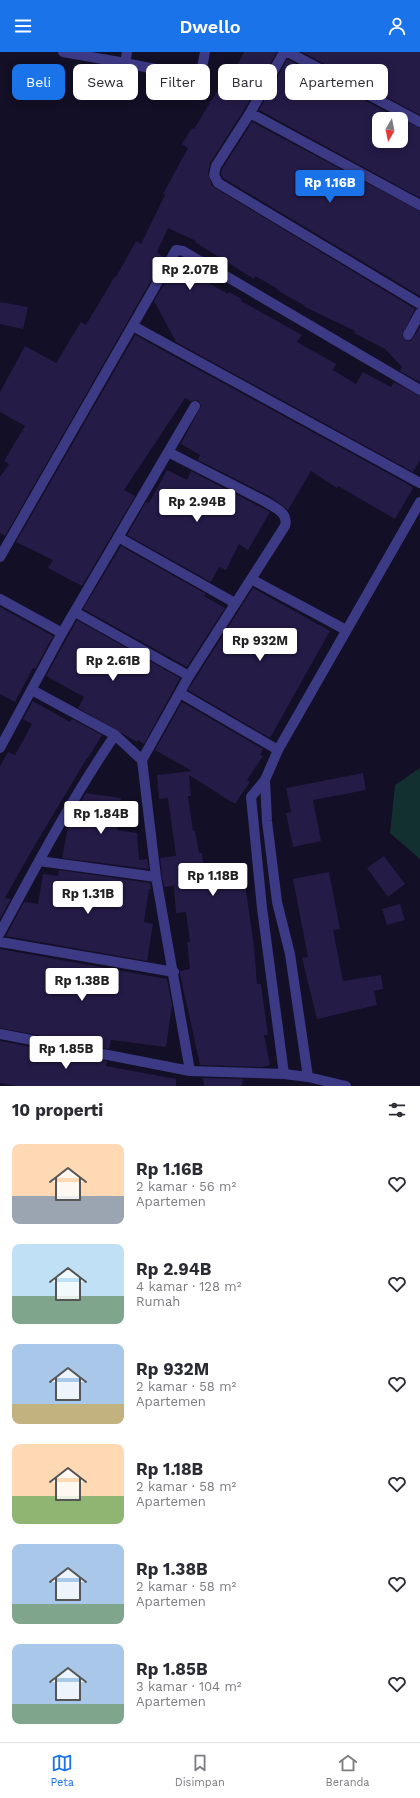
<!DOCTYPE html>
<html lang="id">
<meta charset="utf-8">
<style>
:root{--surface:#fff;--page:#f2f2f3;--text:#2b2b33;--muted:#7c7c81;--line:#e1e1e2;--accent:#1a73e8}
body{margin:0;font-family:"Work Sans",sans-serif;background:var(--page);color:var(--text);height:100vh;display:flex;flex-direction:column;font-size:15px;white-space:nowrap}
*{box-sizing:border-box;margin:0}
p{font-size:13px;color:var(--muted)}
.icon{flex:none;width:22px;height:22px;fill:none;stroke:currentColor;stroke-width:2;stroke-linecap:round;stroke-linejoin:round}
.map{position:relative;height:1034px;overflow:hidden}
.details{display:flex;flex-direction:column;background:var(--surface);flex:1}
.details>*{flex:none}
.top-card{position:absolute;left:12px;top:12px;width:396px;height:36px;display:flex;gap:8px}
.needle{width:26px;rotate:189deg}
.fabs{position:absolute;left:372px;top:60px;display:grid;gap:8px}
.fabs a{display:grid;place-items:center;width:36px;height:36px;border-radius:8px;background:var(--surface);box-shadow:0 2px 10px #0003;font-size:20px}
.price{position:absolute;translate:-50% -34px;padding:0 9px;border-radius:4px;background:#fff;color:#222;font-size:13px;line-height:26px;filter:drop-shadow(0 1px 2px #0008)}
.price::after{content:'';position:absolute;left:50%;top:24px;width:12px;height:9px;margin-left:-6px;background:inherit;clip-path:polygon(0 0,100% 0,50% 100%)}
.price.selected{background:var(--accent);color:#fff}
ul{padding:0;list-style:none}
li{display:flex;align-items:center;gap:12px;height:100px;padding:0 12px}
li span{display:grid;place-items:center;flex:none;width:112px;height:80px;border-radius:8px;color:#555}
li>.icon{margin-inline-start:auto}
span .icon{width:48px;height:48px;fill:#fffc;stroke-width:1}
li b{font-size:17px}
h2{display:flex;justify-content:space-between;align-items:center;height:48px;padding:0 12px;font-size:17px}
.chip{padding:0 14px;border-radius:8px;background:var(--surface);box-shadow:0 2px 10px #0003;font-size:14px;line-height:36px}
.chip.selected{background:var(--accent);color:#fff}
header{display:flex;justify-content:space-between;align-items:center;height:52px;padding:0 12px;background:var(--accent);color:#fff;font-size:18px;font-weight:600}
.menu{display:flex;justify-content:space-around;align-items:center;height:56px;border-top:1px solid var(--line);background:var(--surface);font-size:11px;color:var(--muted)}
.menu a{display:grid;justify-items:center;gap:2px}
.menu .selected{color:var(--accent)}
.map>svg:first-child{display:block}
</style>
<header><svg class="icon" aria-label="menu" viewBox="0 0 24 24"><path d="M4 6h16M4 12h16M4 18h16"/></svg>Dwello<svg class="icon" aria-label="person" viewBox="0 0 24 24"><circle cx="12" cy="8" r="4"/><path d="M4 21q1-7 8-7t8 7"/></svg></header>
<div class="map">
<svg width="420" height="1034" viewBox="0 0 420 1034">
<rect width="100%" height="100%" fill="#130f26"/>
<path fill="#12302f" d="M420 716V807L390 781 395 733Z"/>
<path fill="#241b47" d="M244 0H277L244 58 210 111 208 122 212 134 415 257 402 284 405 288 411 289 420 275V330L400 319 402 315 385 297 354 281 355 279 305 255V254L277 238 278 237 255 224 254 227 195 190 196 189 168 176 157 200 164 206 5 484 0 481V425L9 412 4 409 25 374 0 360V340L25 294 56 311 81 270 86 273 115 224 116 225 136 189 141 192 165 143 163 142 188 96 182 92 192 76 194 77 222 31 224 32 232 18 234 20Z
M302 0H420V63Z
M287 7 400 67H379V89H401V67L420 76V146L259 58Z
M252 70 420 159V244L223 126 221 122 222 117Z
M176 212 228 242 229 240 242 247 241 249 302 283 297 290 336 312 333 318 356 332 363 320 391 335 394 330 420 344V408L413 420 176 290 154 249Z
M0 250 28 255 23 277 0 272Z
M135 283 406 431 413 436 395 467 338 434 337 436 311 419 288 458 269 444 198 408 200 403 181 392 201 354 198 348 191 349 185 346 124 438 135 444 82 534 48 516 53 508 16 490Z
M167 418 187 428 191 419 270 460 248 498 239 492 226 518 219 515 211 530 127 483 146 450 149 451Z
M121 494 206 542 204 544 225 556 187 615 83 557Z
M253 536 330 579 270 686 188 638Z
M0 555 53 584 35 617 33 616 15 650 0 642Z
M77 568 180 626 144 692 138 688 137 690 78 656 84 645 46 624Z
M33 649 70 670 72 667 102 683 88 706H87L32 798 5 846 11 847 0 867V714L8 700 15 703 32 672 23 667Z
M182 650 263 697 260 703 263 704 247 728 250 730 235 752 189 723 191 744H188L193 779H195L199 801H202L205 823 243 818 254 894 257 932H261L268 983H264L270 1013 261 1015 200 1013 180 922V919L190 917 187 890H190L186 860 176 861 174 834 164 835 162 824 160 806 176 804 168 746 159 747 157 723 192 719 155 698Z
M363 721 366 738 313 748 321 789 293 795 286 761 291 760 286 736Z
M86 741 121 746 117 778 137 781 139 808 147 807 149 817 62 806 69 769Z
M384 804 405 832 388 845 367 816Z
M59 818 150 831 151 837H149L144 870 153 872 147 909 6 884 24 850 38 852 43 822 58 824Z
M329 820 340 877 333 878 343 929 381 923 383 937 374 939 377 953 317 967 302 906 308 905 293 827Z
M400 852 405 868 387 873 382 857Z
M0 897 167 927 172 953 166 995 111 988 109 997 0 976Z
M0 989 107 1009 106 1014 176 1027V1034H15L0 1031Z
M203 1026 243 1027 242 1034H204Z"/>
<g fill="none" stroke-linecap="round" stroke-linejoin="round">
<path stroke="#3d3a85" stroke-width="10" d="M63 0 125 11 127 0
M284 0 250 61 216 114 214 123 218 131 420 252
M288 0 420 70
M125 11 200 26 205 0
M250 61 420 153
M133 274 420 431
M408 283 420 261
M118 485 235 551
M0 505 176 198 183 199 420 338
M251 527 346 578
M0 547 62 581
M75 560 189 624
M32 638 115 683 142 708 156 825 190 1019
M180 641 278 698
M0 696 62 581 195 354
M142 708 189 624 285 474C289 461 275 456 266 450L168 400
M265 728 251 745 262 856 284 1022
M39 809 156 825
M0 881C36 814 72 746 115 683
M0 890 174 920
M0 982 190 1019 284 1022 308 1025 346 1034
M308 1025 290 902 277 850 267 769 265 728 278 698 420 450"/>
</g>
</svg>
<div class="fabs">
<a><svg class="needle" viewBox="-14 -14 28 28"><path d="M0-13l5 13h-10z" fill="#e53935"/><path d="M0 13l5-13h-10z" fill="#7c7c81"/></svg></a>
</div>
<b class="price selected" style="left:330px;top:152px">Rp 1.16B</b>
<b class="price" style="left:190px;top:239px">Rp 2.07B</b>
<b class="price" style="left:197px;top:471px">Rp 2.94B</b>
<b class="price" style="left:260px;top:610px">Rp 932M</b>
<b class="price" style="left:113px;top:630px">Rp 2.61B</b>
<b class="price" style="left:101px;top:783px">Rp 1.84B</b>
<b class="price" style="left:213px;top:845px">Rp 1.18B</b>
<b class="price" style="left:88px;top:863px">Rp 1.31B</b>
<b class="price" style="left:82px;top:950px">Rp 1.38B</b>
<b class="price" style="left:66px;top:1018px">Rp 1.85B</b>
<div class="top-card">
<a class="chip selected">Beli</a>
<a class="chip">Sewa</a>
<a class="chip">Filter</a>
<a class="chip">Baru</a>
<a class="chip">Apartemen</a>
</div>
</div>
<section class="details">
<h2>10 properti<svg class="icon" aria-label="filters" viewBox="0 0 24 24"><path d="M4 7h16M4 17h16"/><circle cx="9" cy="7" r="2"/><circle cx="15" cy="17" r="2"/></svg></h2>
<ul>
<li><span style="background:linear-gradient(#ffd9b3 65%,#9aa5b1 0)"><svg class="icon" aria-label="home" viewBox="0 0 24 24"><path d="M3 11l9-7 9 7M6 9v11h12V9"/></svg></span><div><b>Rp 1.16B</b><p>2 kamar · 56 m²</p><p>Apartemen</p></div><svg class="icon" aria-label="heart" viewBox="0 0 24 24"><path d="M12 20l-8-8c-3-5 5-10 8-4 3-6 11-1 8 4z"/></svg></li>
<li><span style="background:linear-gradient(#bfe0f5 65%,#7fa58c 0)"><svg class="icon" aria-label="home" viewBox="0 0 24 24"><path d="M3 11l9-7 9 7M6 9v11h12V9"/></svg></span><div><b>Rp 2.94B</b><p>4 kamar · 128 m²</p><p>Rumah</p></div><svg class="icon" aria-label="heart" viewBox="0 0 24 24"><path d="M12 20l-8-8c-3-5 5-10 8-4 3-6 11-1 8 4z"/></svg></li>
<li><span style="background:linear-gradient(#a9c7e8 75%,#c2b280 0)"><svg class="icon" aria-label="home" viewBox="0 0 24 24"><path d="M3 11l9-7 9 7M6 9v11h12V9"/></svg></span><div><b>Rp 932M</b><p>2 kamar · 58 m²</p><p>Apartemen</p></div><svg class="icon" aria-label="heart" viewBox="0 0 24 24"><path d="M12 20l-8-8c-3-5 5-10 8-4 3-6 11-1 8 4z"/></svg></li>
<li><span style="background:linear-gradient(#ffd9b3 65%,#8fb573 0)"><svg class="icon" aria-label="home" viewBox="0 0 24 24"><path d="M3 11l9-7 9 7M6 9v11h12V9"/></svg></span><div><b>Rp 1.18B</b><p>2 kamar · 58 m²</p><p>Apartemen</p></div><svg class="icon" aria-label="heart" viewBox="0 0 24 24"><path d="M12 20l-8-8c-3-5 5-10 8-4 3-6 11-1 8 4z"/></svg></li>
<li><span style="background:linear-gradient(#a9c7e8 75%,#7fa58c 0)"><svg class="icon" aria-label="home" viewBox="0 0 24 24"><path d="M3 11l9-7 9 7M6 9v11h12V9"/></svg></span><div><b>Rp 1.38B</b><p>2 kamar · 58 m²</p><p>Apartemen</p></div><svg class="icon" aria-label="heart" viewBox="0 0 24 24"><path d="M12 20l-8-8c-3-5 5-10 8-4 3-6 11-1 8 4z"/></svg></li>
<li><span style="background:linear-gradient(#a9c7e8 75%,#7fa58c 0)"><svg class="icon" aria-label="home" viewBox="0 0 24 24"><path d="M3 11l9-7 9 7M6 9v11h12V9"/></svg></span><div><b>Rp 1.85B</b><p>3 kamar · 104 m²</p><p>Apartemen</p></div><svg class="icon" aria-label="heart" viewBox="0 0 24 24"><path d="M12 20l-8-8c-3-5 5-10 8-4 3-6 11-1 8 4z"/></svg></li>
</ul>
</section>
<nav class="menu">
<a class="selected"><svg class="icon" aria-label="map" viewBox="0 0 24 24"><path d="M3 6l6-2 6 2 6-2v14l-6 2-6-2-6 2zM9 4v14M15 6v14"/></svg>Peta</a>
<a><svg class="icon" aria-label="saved" viewBox="0 0 24 24"><path d="M7 4h10v16l-5-4-5 4z"/></svg>Disimpan</a>
<a><svg class="icon" aria-label="home" viewBox="0 0 24 24"><path d="M3 11l9-7 9 7M6 9v11h12V9"/></svg>Beranda</a>
</nav>
